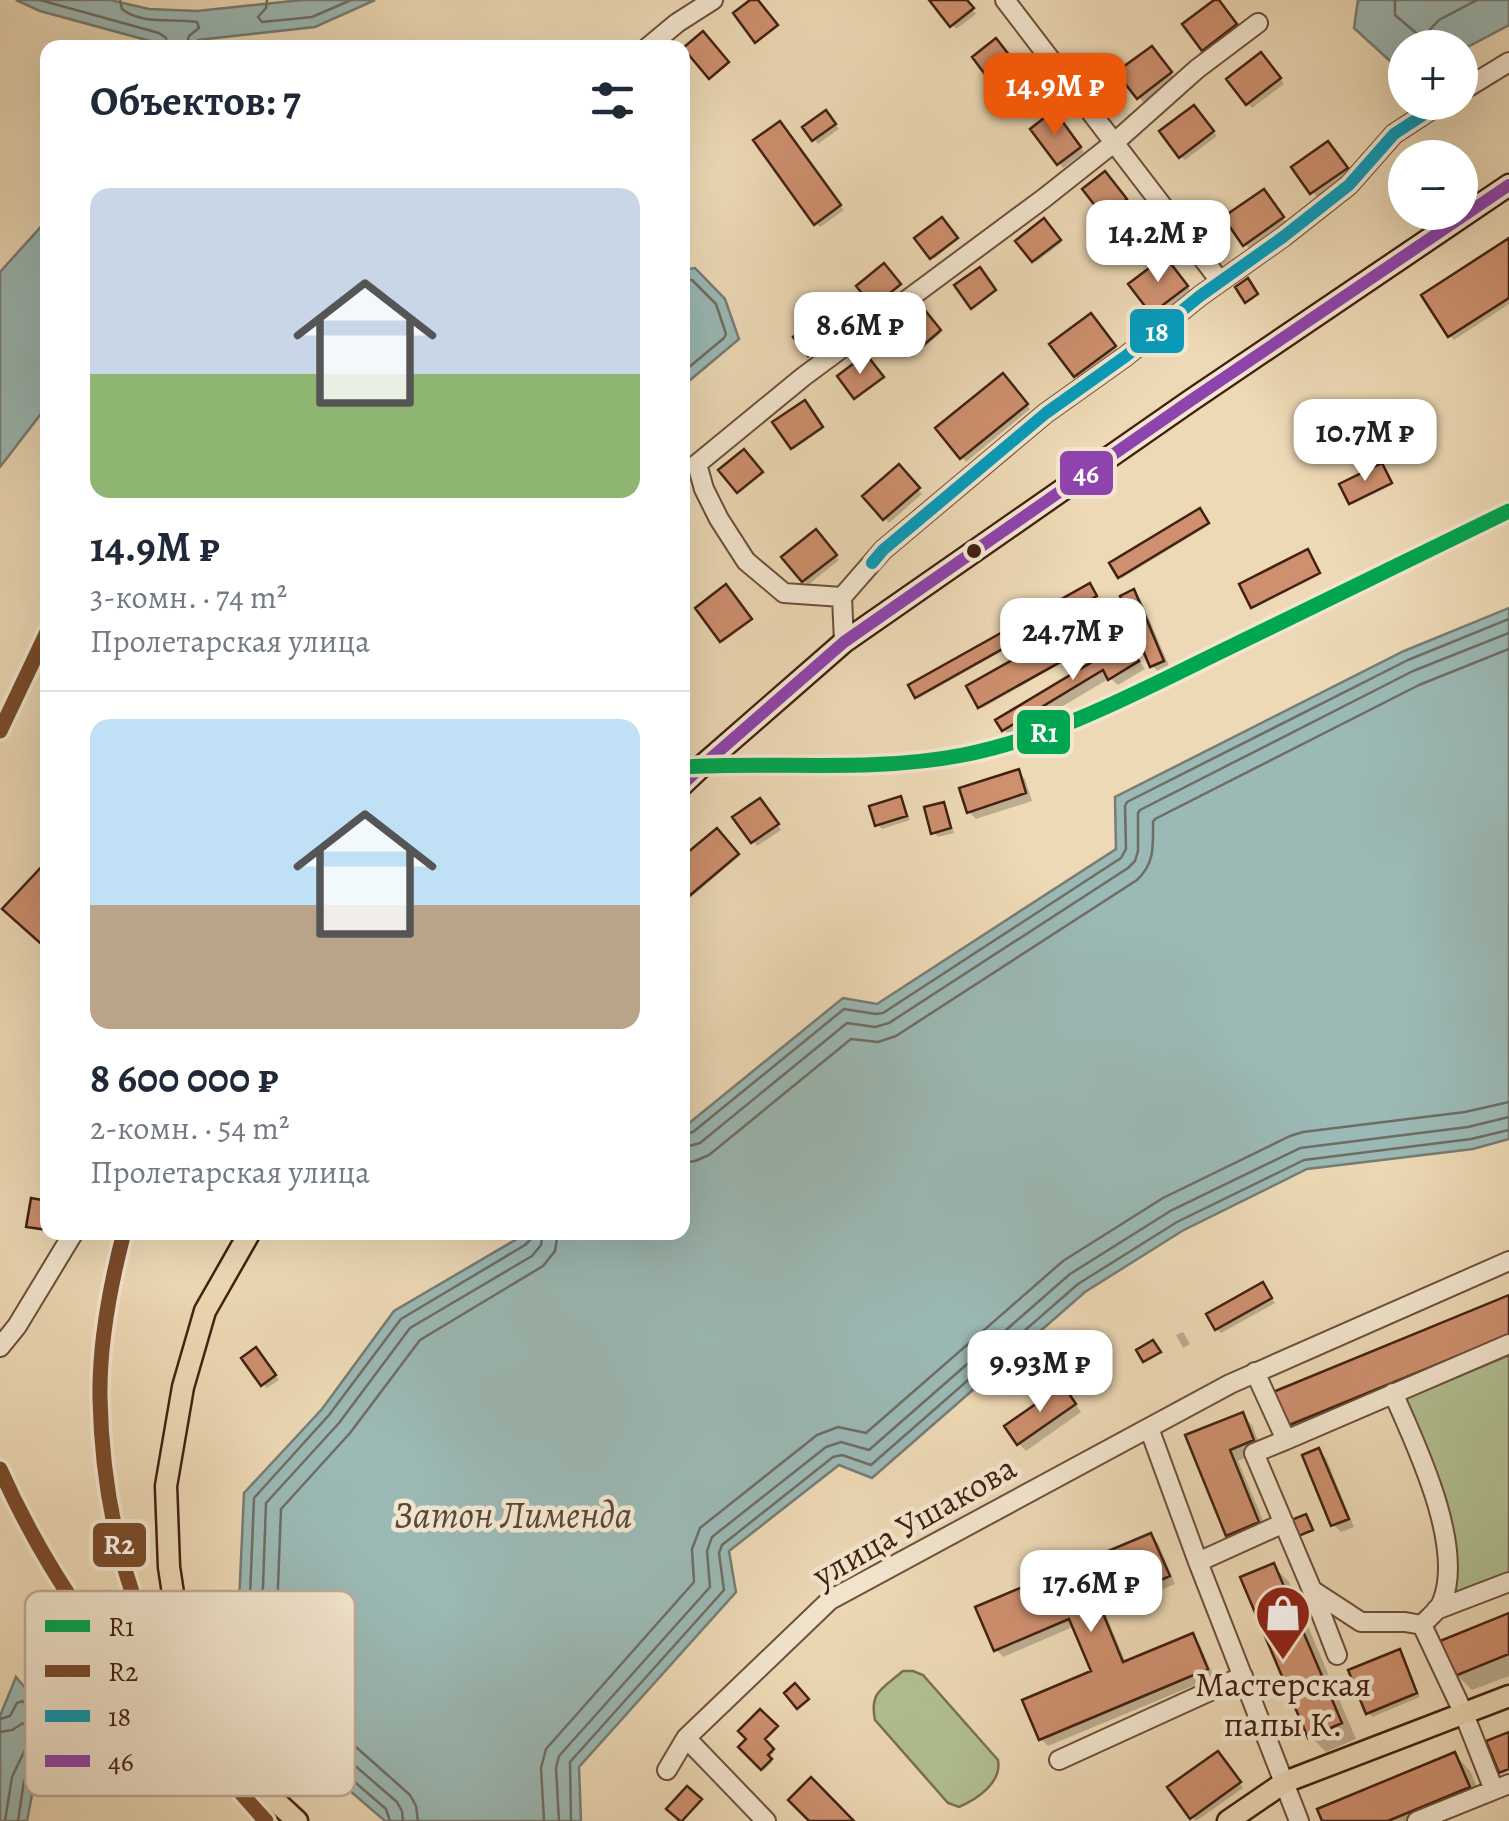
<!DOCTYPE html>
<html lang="ru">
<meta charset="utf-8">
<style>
:root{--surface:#fff;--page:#f2f2f3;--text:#1f2937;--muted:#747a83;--line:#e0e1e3;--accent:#ea580c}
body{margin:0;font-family:Alegreya,serif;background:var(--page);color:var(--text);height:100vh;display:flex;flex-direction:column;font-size:38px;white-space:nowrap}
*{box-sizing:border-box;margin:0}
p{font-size:32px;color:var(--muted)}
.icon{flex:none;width:55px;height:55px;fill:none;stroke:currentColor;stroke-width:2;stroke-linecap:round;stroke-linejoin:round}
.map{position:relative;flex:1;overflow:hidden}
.details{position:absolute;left:40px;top:40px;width:650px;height:1200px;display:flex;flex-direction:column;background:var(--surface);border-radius:20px;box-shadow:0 10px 40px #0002}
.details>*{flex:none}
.controls{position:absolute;left:1388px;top:30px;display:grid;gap:20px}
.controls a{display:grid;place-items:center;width:90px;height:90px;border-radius:50%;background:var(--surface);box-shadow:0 10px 40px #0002;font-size:50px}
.price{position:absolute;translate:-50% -85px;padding:0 22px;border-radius:20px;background:#fff;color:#222;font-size:32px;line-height:65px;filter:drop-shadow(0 2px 5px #0008)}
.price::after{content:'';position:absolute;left:50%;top:60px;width:30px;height:22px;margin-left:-15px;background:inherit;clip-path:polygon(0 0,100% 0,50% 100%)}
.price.active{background:var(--accent);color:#fff}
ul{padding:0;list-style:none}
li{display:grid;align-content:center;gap:20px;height:530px;padding:0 50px}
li+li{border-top:2px solid var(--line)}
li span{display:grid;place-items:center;height:310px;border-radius:20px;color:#555}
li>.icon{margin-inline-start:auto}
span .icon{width:180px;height:180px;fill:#fffc;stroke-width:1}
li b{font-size:42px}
h2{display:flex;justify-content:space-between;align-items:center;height:120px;padding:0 50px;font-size:42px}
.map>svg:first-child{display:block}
</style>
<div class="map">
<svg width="1509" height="1821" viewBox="0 0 1509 1821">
<rect width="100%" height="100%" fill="#edd9b5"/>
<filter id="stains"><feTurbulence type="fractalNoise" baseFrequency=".002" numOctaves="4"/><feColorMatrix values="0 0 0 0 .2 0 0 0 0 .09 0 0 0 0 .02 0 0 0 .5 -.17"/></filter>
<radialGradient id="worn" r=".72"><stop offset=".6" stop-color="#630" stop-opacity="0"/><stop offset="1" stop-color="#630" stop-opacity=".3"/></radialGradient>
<path fill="#b2c092" stroke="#7a7052" stroke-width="2.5" d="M1509 1349V1575L1450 1598 1454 1545 1401 1395Z
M903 1671H913L923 1675 998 1760C1002 1783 977 1799 959 1807L948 1803 875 1720C869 1692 883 1688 903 1671Z"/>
<path fill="#9bb9b5" stroke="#777c74" stroke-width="2.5" d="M16 0H110L149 9 197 11 302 0H375L315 27 198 40 194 47 160 48 161 44 40 11Z
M1358 0H1509V25L1460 51V48H1405V72H1402L1354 28Z
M47 220V406L0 467V272Z
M695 268 725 299 739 339 683 386V270Z
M1509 608V1139L1473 1149 1307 1169 1182 1231 1085 1292 872 1478 839 1465 729 1551 736 1592 579 1767 581 1821H385L328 1772 237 1648 244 1493 322 1409 394 1311 527 1233 682 1232 683 1128 843 998 877 1004 1116 849 1115 797 1404 651Z
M16 1677 60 1729 34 1784 27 1821H0V1716Z"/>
<path fill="#0003" d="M932 0H966L976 14 956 29Z
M1221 5 1240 30 1208 54 1204 49Z
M1000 46 1026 80 1006 96 975 57Z
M1156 53 1174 78 1143 102 1139 97Z
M1265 59 1284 84 1252 108 1229 79Z
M1198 112 1217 136 1185 160 1181 156Z
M830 117 839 129 818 144 814 139Z
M1058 118 1084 152 1063 168 1059 163Z
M784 128 844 210 820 227 816 223Z
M1332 148 1350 173 1317 197 1294 167Z
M1268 196 1286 222 1249 248 1245 244Z
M941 220 957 240 934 259 917 239Z
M1044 222 1061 243 1036 262 1019 241Z
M1509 241V304L1454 340 1450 336Z
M1169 263 1191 291 1157 316 1153 312Z
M924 313 941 333 916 354 899 334Z
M1095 320 1118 351 1080 380 1075 375Z
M1007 380 1030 409 966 462 962 457Z
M804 403 823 429 794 449 776 423Z
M899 468 922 494 889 523 866 496Z
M1383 468 1392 485 1353 504 1351 503Z
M1201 513 1209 525 1122 578 1113 564Z
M820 536 839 560 808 585 804 581Z
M1309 553 1319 575 1254 608 1253 606Z
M1089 586 1096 598 919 698 917 696Z
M726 588 751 621 723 642 698 608Z
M1134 592 1141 600 1170 668 1159 673 1152 665Z
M1093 619 1104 639 982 708 969 687Z
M1127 644 1145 669 1118 685 1110 678 1011 737 1004 729Z
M1018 772 1025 779 1032 801 976 819 969 812Z
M900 799 904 804 910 820 882 829 878 825Z
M943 804 947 809 954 833 938 837 934 832Z
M764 805 781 830 757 846 736 817Z
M717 832 738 857 682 905V861Z
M1263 1285 1275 1303 1221 1333 1217 1329Z
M1509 1297V1357L1305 1441 1289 1425Z
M1183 1332 1190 1344 1183 1348 1176 1335Z
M1103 1350 1112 1363 1100 1372 1107 1382 1088 1394 1084 1390Z
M260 1354 279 1380 267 1388 263 1384Z
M1070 1396 1081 1412 1026 1451 1019 1444Z
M1242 1415 1252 1425 1262 1451 1238 1461 1268 1532 1238 1544 1228 1534 1188 1437Z
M1319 1451 1326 1458 1354 1527 1341 1532 1334 1525Z
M1151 1536 1158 1543 1175 1584 1105 1613 1126 1663 1192 1636 1199 1643 1214 1677 1048 1746 1041 1739 1094 1673 1075 1626 1003 1657 996 1649Z
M1273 1566 1289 1582 1356 1739 1326 1752 1310 1736Z
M1509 1616V1676L1472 1690 1457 1675Z
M1399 1652 1404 1657 1420 1697 1372 1717 1368 1712Z
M760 1712 777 1729 764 1742 774 1752 768 1758 772 1762 764 1770 742 1747 750 1739Z
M1455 1755 1470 1771 1484 1803 1440 1821H1325Z
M1222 1758 1243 1788 1196 1821 1192 1817Z"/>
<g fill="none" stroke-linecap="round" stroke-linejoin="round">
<path stroke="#6e6d64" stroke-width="2.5" d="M40 0 159 33 166 38 167 48
M120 0 122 9C141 25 174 18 197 22L199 28 189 36 186 48
M267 0 266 8 258 17 262 22 312 17 351 0
M1395 0V15L1422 38 1439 20 1477 0
M682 280H692L716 304 726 334 724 338 682 373
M682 1135 693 1132 844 1009 876 1014 883 1013 1121 858 1126 849 1125 806 1127 802 1408 660 1509 619
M682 1148 700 1143 847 1023 875 1027 889 1023 1128 868 1135 861 1138 851V813L1140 810 1413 671 1509 633
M682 1163 695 1161 709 1155 851 1039 878 1042 896 1036 1137 880C1155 863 1153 846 1153 822L1155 819 1419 685 1509 649
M0 1719 10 1716 17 1703 23 1701 47 1731 24 1781 18 1821
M0 1732 12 1730 23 1723 33 1733 12 1777 5 1821
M390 1821 386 1809 335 1765 248 1645 254 1498 329 1415 401 1319 525 1245 530 1240 531 1232
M403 1821 402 1811 397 1802 345 1757 261 1641 266 1503 339 1423 410 1328 532 1256 541 1245 543 1232
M418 1821 416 1806 410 1795 356 1747 276 1637 281 1509 350 1433 420 1340 543 1266 555 1251 558 1232
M544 1821 541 1768 546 1749 694 1582 692 1549 700 1528 817 1435 838 1427 866 1433 1063 1261 1163 1198 1290 1136 1303 1132 1465 1112 1509 1102
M559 1821 556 1768 559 1756 710 1587 707 1551 712 1537 826 1447 841 1442 869 1450 1070 1274 1172 1210 1300 1148 1468 1127 1509 1117
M571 1821 570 1762 724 1590 719 1553 722 1545 833 1457 842 1455 871 1465 1078 1284 1177 1222 1304 1160 1471 1139 1509 1130"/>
</g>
<path fill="#ce906f" stroke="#422112" stroke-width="2.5" d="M750 0H758L778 25 755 43 733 13Z
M929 0H967L974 8 950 27Z
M1214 0H1219L1237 24 1202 51 1182 24Z
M703 31 729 62 709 79 683 48Z
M996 38 1024 74 999 93 972 57Z
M1152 46 1172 72 1137 99 1116 72Z
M1261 52 1281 78 1246 105 1226 79Z
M1194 105 1214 131 1179 158 1159 131Z
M826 110 836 124 812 141 802 127Z
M1054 110 1081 147 1057 165 1030 129Z
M780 121 841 205 814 225 753 140Z
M1328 141 1348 168 1310 194 1291 167Z
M1105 171 1127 199 1104 217 1082 189Z
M1264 189 1284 217 1243 246 1223 217Z
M942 217 958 238 930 259 914 238Z
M1044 218 1061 240 1032 262 1015 241Z
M1509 238V298L1448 337 1421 295Z
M1165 256 1188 286 1151 314 1128 284Z
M884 263 901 284 873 307 856 286Z
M980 267 996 290 971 309 954 285Z
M1248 278 1258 294 1245 303 1235 287Z
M924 309 941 330 912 355 895 334Z
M1091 313 1116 346 1074 377 1049 344Z
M815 319 830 338 808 356 793 337Z
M866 354 884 377 854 399 837 376Z
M1003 373 1028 404 960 459 935 428Z
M805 400 823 427 791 449 772 422Z
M744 449 763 472 737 493 718 470Z
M1382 463 1392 483 1349 504 1339 484Z
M899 464 920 488 883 520 862 496Z
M1200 508 1209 523 1118 578 1109 563Z
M816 529 837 555 802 582 781 557Z
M1308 549 1320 573 1251 608 1239 584Z
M1090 583 1097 596 915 698 908 685Z
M726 584 752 619 720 642 695 608Z
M1134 589 1164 661 1150 667 1120 596Z
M1092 615 1105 637 978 708 966 686Z
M1127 641 1139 661 1108 680 1103 670 1002 731 995 720Z
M1019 769 1026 793 967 813 959 788Z
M901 796 907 816 875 826 869 806Z
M760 798 779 824 751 843 732 817Z
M944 802 951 828 931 834 924 807Z
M717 828 739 854 682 902V857Z
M48 860V950L2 909Z
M31 1198 48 1201V1230L26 1227Z
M1263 1282 1272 1298 1215 1330 1206 1314Z
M1509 1295V1335L1287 1426 1273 1392Z
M1153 1340 1161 1352 1143 1362 1136 1350Z
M1099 1342 1110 1358 1097 1366 1104 1376 1082 1392 1064 1366Z
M256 1347 276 1375 261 1386 241 1358Z
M1063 1385 1076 1404 1017 1445 1004 1426Z
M1243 1412 1254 1440 1230 1450 1259 1522 1226 1536 1185 1435Z
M1319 1448 1349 1519 1331 1526 1302 1455Z
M1306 1514 1313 1530 1296 1537 1289 1521Z
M1151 1533 1170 1576 1100 1606 1123 1662 1193 1633 1208 1669 1039 1740 1022 1700 1091 1671 1069 1619 994 1651 975 1607Z
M1274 1563 1342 1723 1308 1738 1240 1577Z
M1509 1613V1654L1455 1676 1440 1641Z
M1400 1649 1417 1693 1366 1714 1348 1670Z
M795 1683 809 1699 797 1709 784 1693Z
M760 1709 778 1726 765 1739 774 1749 768 1755 772 1759 761 1770 738 1747 746 1739 738 1731Z
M1509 1732V1769L1499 1773 1486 1741Z
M1218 1751 1241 1782 1190 1819 1167 1787Z
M1455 1752 1470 1787 1388 1821H1322L1317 1809Z
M811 1777 854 1821H809L788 1800Z
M687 1786 702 1799 682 1821H680L666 1809Z"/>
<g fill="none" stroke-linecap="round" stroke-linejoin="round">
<g stroke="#6d4f3b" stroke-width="22">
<path id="minor" d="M1005 0 1220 281
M647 48 677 23 713 0
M1460 92 1509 62
M842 597 784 593 746 561 719 519 704 489 697 464 803 377 1043 199 1115 142 1197 69 1258 23
M844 642 842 597 883 550 1046 413 1126 356 1200 296 1283 237 1349 185 1394 134 1443 102
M0 1347 17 1326 74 1232
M1255 1372 1286 1440 1509 1344
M1393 1393C1416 1445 1465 1546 1442 1602 1439 1610 1428 1618 1422 1625L1464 1714 1494 1790
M1149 1428 1198 1562 1299 1821
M1286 1440 1254 1453 1312 1590 1361 1622H1405L1422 1625
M1198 1562 1284 1523
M1312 1590 1337 1655
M1436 1610 1509 1582
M686 1738 766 1821
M1059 1760 1243 1676
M667 1770 686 1738 830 1600 1230 1384 1509 1261
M1417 1821 1509 1784"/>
</g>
<g stroke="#422112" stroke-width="25">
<path id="major" d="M682 785 702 766 844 642 1190 401 1509 185
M250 1232 205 1311 183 1387 166 1486 169 1567 179 1633 197 1693 242 1770 297 1821
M1228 1821 1285 1782 1509 1696"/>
</g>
<use href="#minor" stroke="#f3e6cf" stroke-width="18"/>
<use href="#major" stroke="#edd9b5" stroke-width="20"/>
<g stroke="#f3e6cf" stroke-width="20">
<path id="bus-1" d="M872 563 883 550 1046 413 1126 356 1200 296 1283 237 1349 185 1394 134 1443 102"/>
</g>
<g stroke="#f3e6cf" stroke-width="20">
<path id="bus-2" d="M682 785 702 766 844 642 1190 401 1509 185"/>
</g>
<use href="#bus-1" stroke="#079bbb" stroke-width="12"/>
<use href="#bus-2" stroke="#8e44ad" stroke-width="12"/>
<g stroke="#f3e6cf" stroke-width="22">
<path id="rail-1" d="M682 767C776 761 870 773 963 755 1055 737 1138 692 1222 651 1318 604 1413 558 1509 511"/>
</g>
<g stroke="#f3e6cf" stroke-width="22">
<path id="rail-2" d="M0 731 48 630
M124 1232C110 1286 99 1343 100 1398 103 1554 158 1707 266 1821
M0 1469C39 1557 91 1635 154 1708"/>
</g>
<use href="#rail-1" stroke="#00a651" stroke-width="15"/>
<use href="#rail-2" stroke="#7a4b2a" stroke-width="15"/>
</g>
<defs>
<g id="shop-pin" transform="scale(2.875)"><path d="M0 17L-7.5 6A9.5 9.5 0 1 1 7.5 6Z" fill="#8f2418" stroke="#f3e6cf"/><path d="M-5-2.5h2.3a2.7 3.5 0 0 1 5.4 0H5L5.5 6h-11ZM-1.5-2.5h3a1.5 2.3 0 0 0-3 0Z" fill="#fff"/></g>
</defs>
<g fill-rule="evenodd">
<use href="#shop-pin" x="1283" y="1613"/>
</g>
<circle fill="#422112" stroke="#f3e6cf" stroke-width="4" cx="974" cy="551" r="9"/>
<g text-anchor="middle" stroke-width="9" stroke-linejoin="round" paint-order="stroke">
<g font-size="35" fill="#422112" stroke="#f3e6cf">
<text transform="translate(914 1521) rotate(-30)" y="12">улица Ушакова</text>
</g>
<g font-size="35" fill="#422112" stroke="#f3e6cf">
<text x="1283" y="1696">Мастерская<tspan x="1283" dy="40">папы К.</tspan></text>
</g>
<g font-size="38" font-style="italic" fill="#58473b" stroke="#f3e6cf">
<text x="513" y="1528">Затон Лименда</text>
</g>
</g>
<rect x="25" y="1591" width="330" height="205" rx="15" fill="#f3e6cf" stroke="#beab96" stroke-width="2.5"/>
<rect x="45" y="1620" width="45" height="12" fill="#00a651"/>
<rect x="45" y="1665" width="45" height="12" fill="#7a4b2a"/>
<rect x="45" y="1710" width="45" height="12" fill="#079bbb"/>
<rect x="45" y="1755" width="45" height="12" fill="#8e44ad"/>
<g font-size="28" fill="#422112">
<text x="108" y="1636">R1</text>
<text x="108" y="1681">R2</text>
<text x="108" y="1726">18</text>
<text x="108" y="1771">46</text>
</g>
<g stroke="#f3e6cf" stroke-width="4">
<rect x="1128" y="307" width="58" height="48" rx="10" fill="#079bbb"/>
<rect x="1058" y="449" width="57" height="48" rx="10" fill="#8e44ad"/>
<rect x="1015" y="708" width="57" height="48" rx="10" fill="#00a651"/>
<rect x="91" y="1521" width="57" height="48" rx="10" fill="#7a4b2a"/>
</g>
<g font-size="28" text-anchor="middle" font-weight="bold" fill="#fff">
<text x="1157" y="341">18</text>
<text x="1086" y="483">46</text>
<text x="1044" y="742">R1</text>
<text x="119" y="1554">R2</text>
</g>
<rect width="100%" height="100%" filter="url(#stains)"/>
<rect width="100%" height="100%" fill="url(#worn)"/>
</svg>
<div class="controls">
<a>+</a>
<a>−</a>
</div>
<b class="price active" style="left:1055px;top:138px">14.9M ₽</b>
<b class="price" style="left:1158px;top:285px">14.2M ₽</b>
<b class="price" style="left:860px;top:377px">8.6M ₽</b>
<b class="price" style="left:1365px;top:484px">10.7M ₽</b>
<b class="price" style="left:1073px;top:683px">24.7M ₽</b>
<b class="price" style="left:1040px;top:1415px">9.93M ₽</b>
<b class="price" style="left:1091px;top:1635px">17.6M ₽</b>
<section class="details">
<h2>Объектов: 7<svg class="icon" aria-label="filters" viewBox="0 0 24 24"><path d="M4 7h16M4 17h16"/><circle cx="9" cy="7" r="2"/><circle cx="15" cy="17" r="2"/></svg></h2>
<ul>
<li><span style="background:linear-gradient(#c9d6e8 60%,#8fb573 0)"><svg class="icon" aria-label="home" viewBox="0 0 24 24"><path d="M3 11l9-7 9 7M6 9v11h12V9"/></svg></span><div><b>14.9M ₽</b><p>3-комн. · 74 m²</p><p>Пролетарская улица</p></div></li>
<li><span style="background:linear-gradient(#bfe0f5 60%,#b9a48a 0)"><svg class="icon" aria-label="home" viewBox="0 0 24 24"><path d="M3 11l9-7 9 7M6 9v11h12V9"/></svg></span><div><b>8 600 000 ₽</b><p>2-комн. · 54 m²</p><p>Пролетарская улица</p></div></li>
</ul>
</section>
</div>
